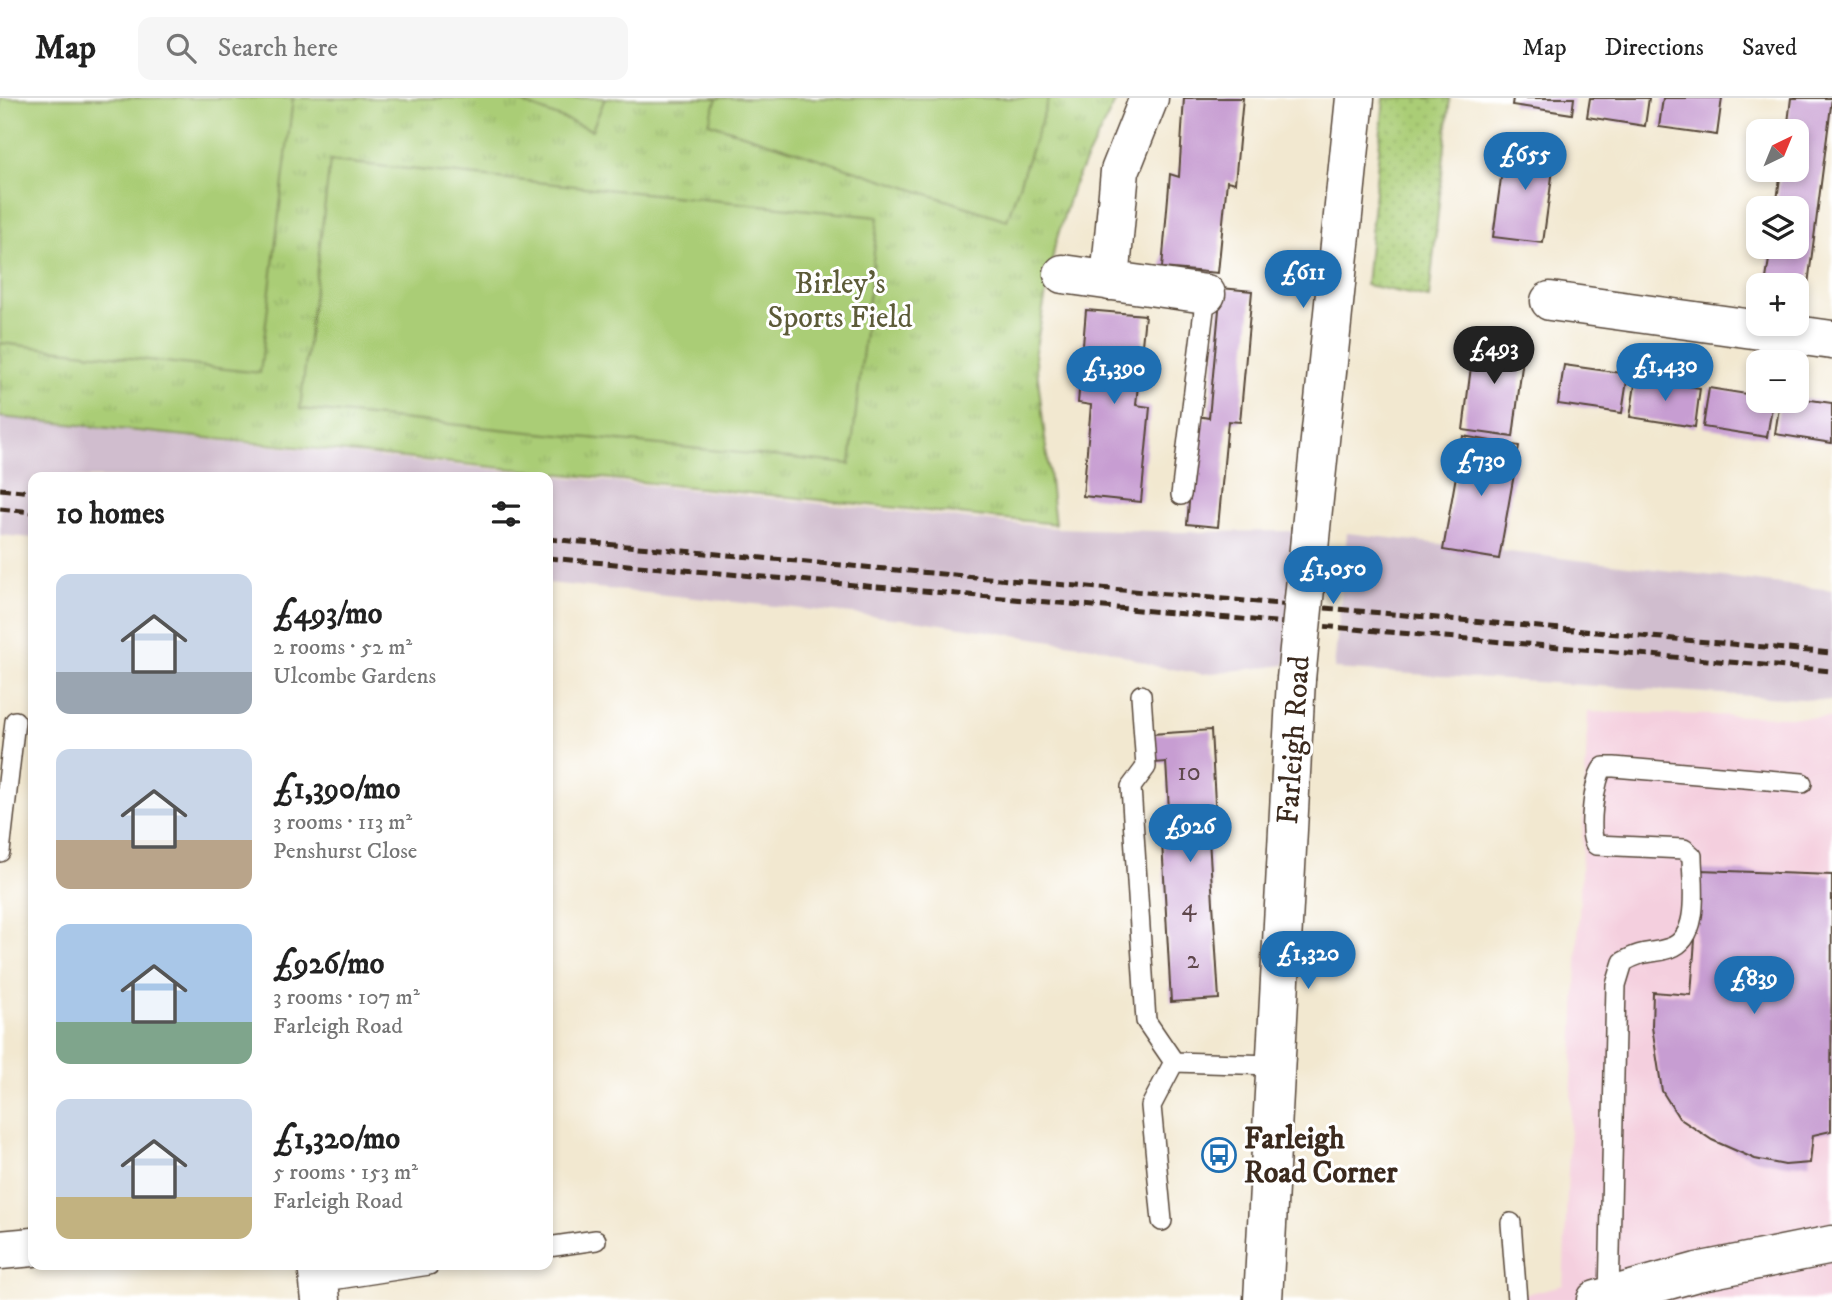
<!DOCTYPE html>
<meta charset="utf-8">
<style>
:root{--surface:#fff;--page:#f6f6f6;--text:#222;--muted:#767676;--line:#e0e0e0;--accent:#1f6fb2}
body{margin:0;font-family:"IM FELL DW Pica",serif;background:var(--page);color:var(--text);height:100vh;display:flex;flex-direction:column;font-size:26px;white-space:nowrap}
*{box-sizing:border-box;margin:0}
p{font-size:23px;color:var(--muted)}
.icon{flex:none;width:38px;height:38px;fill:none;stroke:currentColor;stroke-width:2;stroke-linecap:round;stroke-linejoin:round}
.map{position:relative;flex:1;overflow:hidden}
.details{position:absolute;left:28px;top:374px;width:525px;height:798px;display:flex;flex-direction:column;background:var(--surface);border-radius:14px;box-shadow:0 4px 10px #0003}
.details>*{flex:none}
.needle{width:46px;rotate:43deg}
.controls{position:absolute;left:1746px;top:21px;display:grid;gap:14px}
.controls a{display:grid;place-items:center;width:63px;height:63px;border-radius:14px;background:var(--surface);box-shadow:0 4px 10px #0003;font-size:35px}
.price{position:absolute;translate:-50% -60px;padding:0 16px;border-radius:24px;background:var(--accent);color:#fff;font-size:23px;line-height:46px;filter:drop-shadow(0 2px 4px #0008)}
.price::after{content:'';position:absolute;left:50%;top:42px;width:21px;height:16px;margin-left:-10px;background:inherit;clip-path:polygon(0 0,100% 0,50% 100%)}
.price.on{background:#222;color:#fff}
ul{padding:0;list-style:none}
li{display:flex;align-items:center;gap:21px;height:175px;padding:0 28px}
li span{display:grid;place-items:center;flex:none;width:196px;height:140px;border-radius:14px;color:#555}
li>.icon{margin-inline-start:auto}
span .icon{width:84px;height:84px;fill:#fffc;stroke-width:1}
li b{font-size:30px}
h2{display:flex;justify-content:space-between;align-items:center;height:84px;padding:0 28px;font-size:30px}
header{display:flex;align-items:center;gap:42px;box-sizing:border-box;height:98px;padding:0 35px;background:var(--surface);border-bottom:2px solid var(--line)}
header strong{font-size:33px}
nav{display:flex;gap:38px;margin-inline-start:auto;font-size:24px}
.search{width:490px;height:63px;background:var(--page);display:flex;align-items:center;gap:18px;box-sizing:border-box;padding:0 24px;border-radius:14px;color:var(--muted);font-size:26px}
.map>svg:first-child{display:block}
</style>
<header>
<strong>Map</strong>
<div class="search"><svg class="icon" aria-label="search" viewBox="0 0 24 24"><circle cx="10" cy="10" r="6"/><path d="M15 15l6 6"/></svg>Search here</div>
<nav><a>Map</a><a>Directions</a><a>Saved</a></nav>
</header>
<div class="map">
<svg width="1832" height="1202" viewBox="0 0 1832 1202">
<defs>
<pattern id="grass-dots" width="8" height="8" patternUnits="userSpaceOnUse" patternTransform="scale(1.75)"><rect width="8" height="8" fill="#aacd76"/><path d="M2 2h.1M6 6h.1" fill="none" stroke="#93b066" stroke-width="1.8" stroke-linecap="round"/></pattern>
<pattern id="park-tufts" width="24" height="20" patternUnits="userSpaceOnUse" patternTransform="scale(1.75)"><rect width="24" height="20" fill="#aacd76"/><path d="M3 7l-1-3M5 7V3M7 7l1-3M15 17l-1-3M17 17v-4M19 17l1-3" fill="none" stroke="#93b066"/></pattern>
</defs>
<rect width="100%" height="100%" fill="#fff"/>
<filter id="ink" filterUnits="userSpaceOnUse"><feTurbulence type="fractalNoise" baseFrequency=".0143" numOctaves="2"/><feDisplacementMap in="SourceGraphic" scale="14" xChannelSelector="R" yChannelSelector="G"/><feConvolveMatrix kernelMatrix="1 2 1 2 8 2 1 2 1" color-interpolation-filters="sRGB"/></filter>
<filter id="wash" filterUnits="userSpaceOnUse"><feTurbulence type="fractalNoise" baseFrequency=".00686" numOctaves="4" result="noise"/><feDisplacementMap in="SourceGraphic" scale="28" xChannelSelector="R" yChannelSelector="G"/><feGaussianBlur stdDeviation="1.57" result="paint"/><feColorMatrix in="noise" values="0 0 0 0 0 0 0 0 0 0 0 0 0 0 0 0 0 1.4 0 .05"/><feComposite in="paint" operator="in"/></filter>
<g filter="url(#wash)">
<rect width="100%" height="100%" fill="#f2e8d0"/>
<path fill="#f4cfde" d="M1588 614 1832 620V1202H1500L1563 1187Z"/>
<path fill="#d0bdce" d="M0 320 1056 430 1183 434 1294 433 1286 567 1202 576 1155 568 1106 551 921 523 548 485V380H33V440L0 437Z
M1347 435 1832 492V603L1334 571Z"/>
<path fill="url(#grass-dots)" stroke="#727c4a" stroke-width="2" d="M1384 0H1450L1429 200 1366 187Z"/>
<path fill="url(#park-tufts)" stroke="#727c4a" stroke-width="2" d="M0 0H1117L1073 88 1055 147 1035 254 1055 426 0 319Z"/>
<path fill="#aacd76" stroke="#727c4a" stroke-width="2" d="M0 0H293L260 275 0 245Z
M509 0H605L592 32Z
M717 0H1049L1007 122 709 25Z
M330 63 878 119 850 366 300 311Z"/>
<g id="blocks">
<path fill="#c79dd2" d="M1184 0H1243L1235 85 1227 83 1218 175 1162 170 1170 76 1179 79Z
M1513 0H1574L1572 16 1512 7Z
M1590 0H1649L1645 28 1587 19Z
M1663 0H1722L1717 37 1659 29Z
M1791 0H1832L1805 210 1797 208V187H1765L1771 149H1797V110H1776L1781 72H1797V33H1787Z
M1506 43 1556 49 1543 145 1493 139Z
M1221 190 1252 193 1240 324 1228 323 1218 429 1187 426 1197 318 1209 320Z
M1086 212 1145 217 1136 307 1150 309 1141 404 1083 398 1091 307 1078 305Z
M1475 237 1525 244 1513 339 1463 332Z
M1564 267 1628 276 1622 315 1558 306Z
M1636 280 1700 290 1695 329 1630 319Z
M1709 290 1759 298V303H1773L1767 339 1703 329Z
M1797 300 1832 305V345L1775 336 1780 303H1797Z
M1463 338 1519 348 1499 461 1443 452Z
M1211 632 1217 741H1209L1219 901 1171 904 1162 744H1171L1166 664 1154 665 1152 636Z
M1700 772 1832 777 1831 1033 1813 1037 1810 1065 1785 1067 1755 1061 1712 1042 1679 1020 1662 993 1652 929 1653 894 1691 897Z"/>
</g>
</g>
<g filter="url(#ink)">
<use href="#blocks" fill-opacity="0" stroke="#564639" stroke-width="2"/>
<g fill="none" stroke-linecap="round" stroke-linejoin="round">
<g stroke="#564639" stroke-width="22">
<path id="lane" d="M1181 397 1206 196
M1141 597 1146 669 1131 689 1146 923 1174 964 1151 1008 1162 1123
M0 754 15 623
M1174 964 1274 967
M1511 1125 1517 1202
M548 1149 596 1142
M319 1184 429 1167
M1609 1199 1616 887 1623 864C1645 851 1650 857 1670 850 1702 839 1692 784 1692 758L1684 751 1596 747C1587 738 1594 678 1604 669H1614L1802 685"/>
</g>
<g stroke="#564639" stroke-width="41">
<path id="street" d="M1063 176 1206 196
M1110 183 1120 73 1149 0
M1550 203 1832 242
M1311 430 1355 0
M0 1152 33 1149
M317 1167 321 1202
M1263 1202 1296 581"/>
</g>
<g stroke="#564639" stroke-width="41">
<path id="secondary" d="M1596 1202 1697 1174 1832 1147"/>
</g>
<use href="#lane" stroke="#fff" stroke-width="19"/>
<use href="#street" stroke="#fff" stroke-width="38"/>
<use href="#secondary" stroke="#fff" stroke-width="38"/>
<path stroke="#3b2a1e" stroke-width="5" stroke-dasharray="10 5" stroke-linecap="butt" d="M0 391 33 394
M0 411 33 414
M548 441 1832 555
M548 460 1832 573"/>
<g stroke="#564639" stroke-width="41" stroke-linecap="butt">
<path id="street-bridge" d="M1296 581 1311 430"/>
</g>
<use href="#street-bridge" stroke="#fff" stroke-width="38"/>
</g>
</g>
<defs>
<g id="bus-ring" transform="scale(1.75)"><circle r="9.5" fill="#fff" stroke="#1f6fb2" stroke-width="1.5"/><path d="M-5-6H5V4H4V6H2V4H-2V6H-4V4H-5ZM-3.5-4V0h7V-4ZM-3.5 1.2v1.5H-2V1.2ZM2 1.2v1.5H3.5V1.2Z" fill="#1f6fb2"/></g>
</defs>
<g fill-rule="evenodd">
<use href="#bus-ring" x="1219" y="1057"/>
</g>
<g text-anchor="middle" stroke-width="6" stroke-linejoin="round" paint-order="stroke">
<g font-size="26" fill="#5e474b">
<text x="1189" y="682">10</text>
<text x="1189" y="817">4</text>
<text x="1193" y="870">2</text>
</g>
<g font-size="30" fill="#5c5b38" stroke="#fff">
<text x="840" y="195">Birley's<tspan x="840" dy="34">Sports Field</tspan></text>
</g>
<g font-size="30" fill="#3b2a1e" stroke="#fff">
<text transform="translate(1293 642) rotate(-86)" y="10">Farleigh Road</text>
</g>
<g font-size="30" font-weight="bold" fill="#3b2a1e" stroke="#fff" text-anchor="start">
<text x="1244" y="1050">Farleigh<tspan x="1244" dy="34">Road Corner</tspan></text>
</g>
</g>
</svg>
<div class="controls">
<a><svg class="needle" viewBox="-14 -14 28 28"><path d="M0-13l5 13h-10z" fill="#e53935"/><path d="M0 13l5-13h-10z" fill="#767676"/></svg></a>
<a><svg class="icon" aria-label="layers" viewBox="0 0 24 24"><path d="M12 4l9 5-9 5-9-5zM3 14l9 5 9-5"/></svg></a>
<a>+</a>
<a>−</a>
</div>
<b class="price" style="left:1525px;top:94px">£655</b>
<b class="price" style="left:1303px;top:212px">£611</b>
<b class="price on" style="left:1494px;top:288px">£493</b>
<b class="price" style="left:1665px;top:305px">£1,430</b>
<b class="price" style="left:1114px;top:308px">£1,390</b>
<b class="price" style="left:1481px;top:400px">£730</b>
<b class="price" style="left:1333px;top:508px">£1,050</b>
<b class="price" style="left:1190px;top:766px">£926</b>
<b class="price" style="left:1308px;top:893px">£1,320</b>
<b class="price" style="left:1754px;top:918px">£839</b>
<section class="details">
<h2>10 homes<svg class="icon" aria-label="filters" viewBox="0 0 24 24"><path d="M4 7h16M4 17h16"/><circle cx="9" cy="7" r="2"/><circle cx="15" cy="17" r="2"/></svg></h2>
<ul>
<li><span style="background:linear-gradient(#c9d6e8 70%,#9aa5b1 0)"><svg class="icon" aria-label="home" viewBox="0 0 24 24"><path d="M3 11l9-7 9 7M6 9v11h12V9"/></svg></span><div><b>£493/mo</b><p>2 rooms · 52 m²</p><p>Ulcombe Gardens</p></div></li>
<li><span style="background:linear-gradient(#c9d6e8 65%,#b9a48a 0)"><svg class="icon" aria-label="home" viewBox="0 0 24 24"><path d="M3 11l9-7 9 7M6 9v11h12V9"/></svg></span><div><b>£1,390/mo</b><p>3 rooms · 113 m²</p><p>Penshurst Close</p></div></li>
<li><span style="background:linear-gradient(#a9c7e8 70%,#7fa58c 0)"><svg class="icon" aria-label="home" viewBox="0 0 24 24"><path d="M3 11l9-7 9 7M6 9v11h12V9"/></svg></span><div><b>£926/mo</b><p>3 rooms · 107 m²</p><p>Farleigh Road</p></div></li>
<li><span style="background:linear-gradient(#c9d6e8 70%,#c2b280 0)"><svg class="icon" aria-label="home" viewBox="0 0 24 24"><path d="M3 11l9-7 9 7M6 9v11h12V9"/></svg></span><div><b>£1,320/mo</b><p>5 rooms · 153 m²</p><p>Farleigh Road</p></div></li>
</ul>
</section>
</div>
